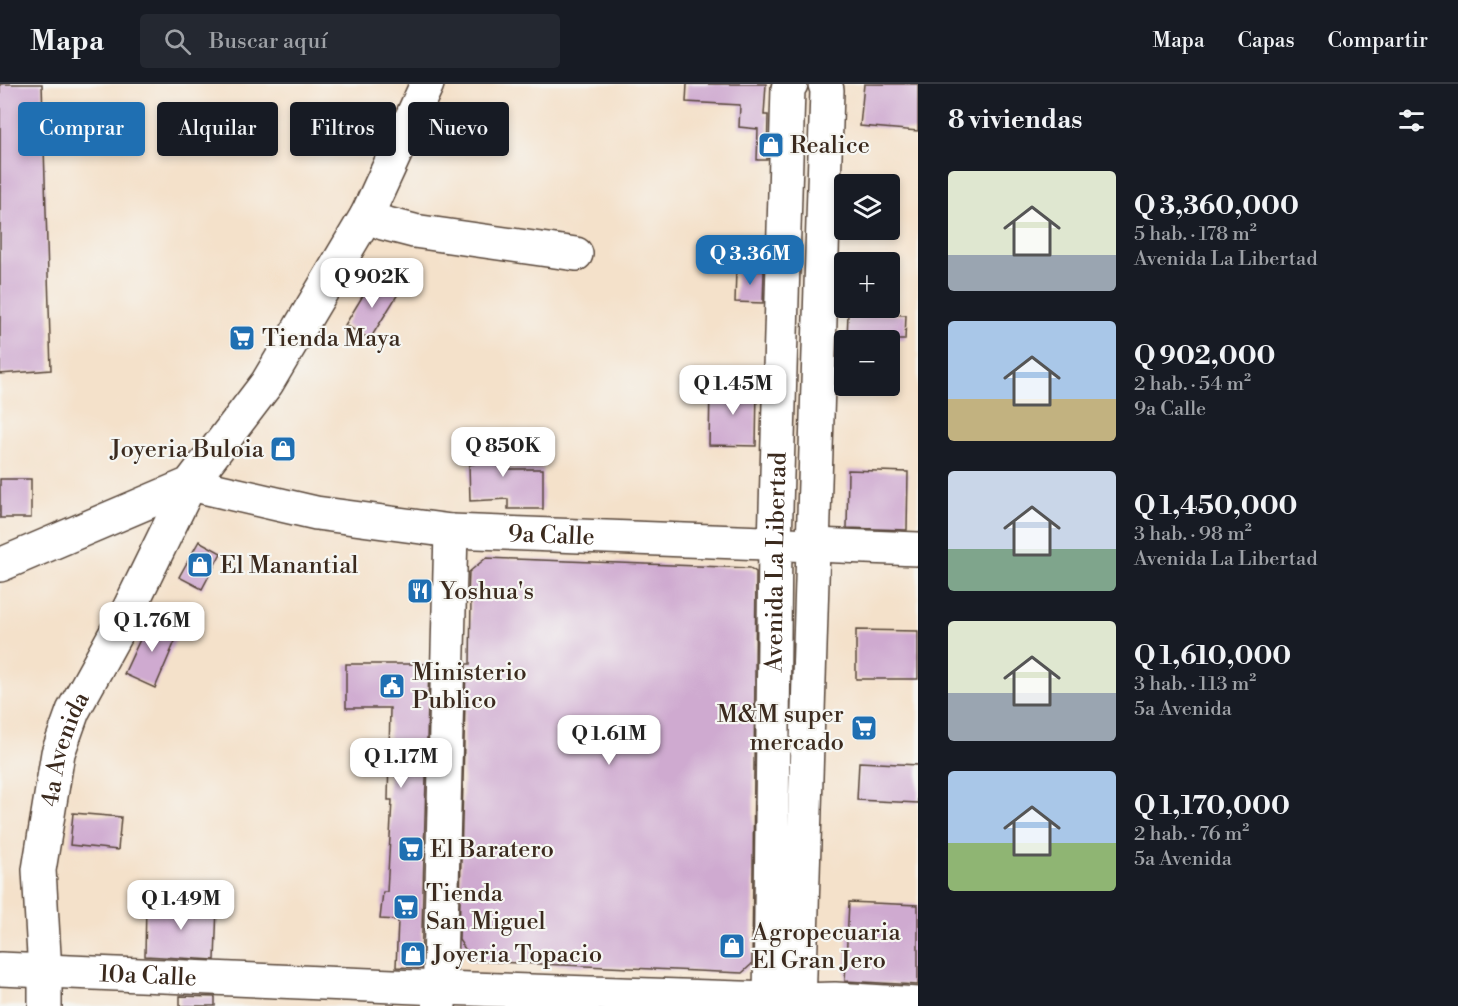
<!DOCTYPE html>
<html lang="es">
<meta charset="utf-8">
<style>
:root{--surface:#171b24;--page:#242831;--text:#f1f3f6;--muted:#9ea1a6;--line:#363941;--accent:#1f6fb2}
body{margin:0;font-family:"Libre Bodoni",serif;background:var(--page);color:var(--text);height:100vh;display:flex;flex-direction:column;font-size:22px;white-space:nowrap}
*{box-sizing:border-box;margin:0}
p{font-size:20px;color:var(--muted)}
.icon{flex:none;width:33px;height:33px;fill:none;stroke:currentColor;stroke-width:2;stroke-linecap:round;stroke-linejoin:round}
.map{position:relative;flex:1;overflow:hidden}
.details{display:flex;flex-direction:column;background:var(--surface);width:540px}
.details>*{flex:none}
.banner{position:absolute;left:18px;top:18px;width:570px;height:54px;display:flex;gap:12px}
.buttons{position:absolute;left:834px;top:90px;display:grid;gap:12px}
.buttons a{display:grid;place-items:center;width:66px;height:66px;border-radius:6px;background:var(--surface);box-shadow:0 3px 9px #0003;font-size:30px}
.price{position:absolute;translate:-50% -51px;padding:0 14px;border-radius:12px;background:#fff;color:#222;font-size:20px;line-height:39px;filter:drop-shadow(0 2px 3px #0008)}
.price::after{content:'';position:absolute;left:50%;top:36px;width:18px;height:14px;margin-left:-9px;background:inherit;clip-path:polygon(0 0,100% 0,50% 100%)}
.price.current{background:var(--accent);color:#fff}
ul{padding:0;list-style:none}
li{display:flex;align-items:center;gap:18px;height:150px;padding:0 30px}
li span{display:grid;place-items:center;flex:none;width:168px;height:120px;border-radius:6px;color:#555}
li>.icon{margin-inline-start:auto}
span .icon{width:72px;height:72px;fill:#fffc;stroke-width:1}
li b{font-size:26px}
h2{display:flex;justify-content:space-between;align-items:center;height:72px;padding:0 30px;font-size:26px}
.chip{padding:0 21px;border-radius:6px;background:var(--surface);box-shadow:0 3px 9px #0003;font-size:21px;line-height:54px}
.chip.current{background:var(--accent);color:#fff}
header{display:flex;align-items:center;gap:36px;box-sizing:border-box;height:84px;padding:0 30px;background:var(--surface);border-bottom:2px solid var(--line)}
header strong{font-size:28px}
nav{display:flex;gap:33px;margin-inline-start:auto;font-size:21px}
.search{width:420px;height:54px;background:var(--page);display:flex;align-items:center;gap:15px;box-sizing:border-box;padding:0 21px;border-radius:6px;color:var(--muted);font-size:22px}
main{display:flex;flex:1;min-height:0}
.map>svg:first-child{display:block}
</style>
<header>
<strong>Mapa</strong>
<div class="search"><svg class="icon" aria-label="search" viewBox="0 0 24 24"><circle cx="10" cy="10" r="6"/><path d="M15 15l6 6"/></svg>Buscar aquí</div>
<nav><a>Mapa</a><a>Capas</a><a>Compartir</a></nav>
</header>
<main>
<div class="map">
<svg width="918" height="922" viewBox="0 0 918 922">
<rect width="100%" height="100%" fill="#f6f6f2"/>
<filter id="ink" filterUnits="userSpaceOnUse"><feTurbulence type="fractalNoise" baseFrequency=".0167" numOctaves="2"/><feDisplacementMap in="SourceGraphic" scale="12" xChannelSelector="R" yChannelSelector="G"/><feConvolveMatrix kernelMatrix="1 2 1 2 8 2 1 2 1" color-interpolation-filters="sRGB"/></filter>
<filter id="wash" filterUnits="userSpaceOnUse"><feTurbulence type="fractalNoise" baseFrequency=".008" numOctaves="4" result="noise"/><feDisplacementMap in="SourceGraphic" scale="24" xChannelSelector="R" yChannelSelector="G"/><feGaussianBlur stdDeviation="1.35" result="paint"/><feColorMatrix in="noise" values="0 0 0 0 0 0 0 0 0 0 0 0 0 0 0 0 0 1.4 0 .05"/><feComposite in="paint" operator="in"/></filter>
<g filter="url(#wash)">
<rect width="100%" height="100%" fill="#f4e1ca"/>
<g id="blocks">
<path fill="#cfaad0" d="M0 0H42L51 286 0 290Z
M687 0H766L764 31H768L767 76H757L758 45 739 43 740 21 686 18Z
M864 0H918V47L860 42Z
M736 186 764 187 763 219 735 218Z
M373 195 398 210 370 255 345 241Z
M848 229 906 231 905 256H847Z
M710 303 757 304 756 362 709 361Z
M505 356 507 385H543V425H508V415L470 417 469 381 474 380 473 357Z
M848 386 908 388 907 446 847 444Z
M0 395H31V434H0Z
M199 457 221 469 202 505 179 493Z
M486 474 750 484 756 488 752 880 742 889 473 877 459 856 466 580H470L471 514H468L469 488Z
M150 534 179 548 155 604 124 590Z
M856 546 918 547V595H856Z
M346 580H429L421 884 396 883 398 836 380 835 383 808H387L392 716H388L390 624H346Z
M859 678 918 681V719L857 716Z
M73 729 121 733 118 766 70 761Z
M849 818 918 821V901L845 897Z
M146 820 217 822 215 876 145 872Z
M180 912 215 913V922H180Z"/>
</g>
</g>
<g filter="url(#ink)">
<use href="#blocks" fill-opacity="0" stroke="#574538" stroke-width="1.5"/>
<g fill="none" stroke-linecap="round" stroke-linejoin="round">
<g stroke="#574538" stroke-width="36">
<g id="minor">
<path d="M367 131 383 139 414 147 576 170"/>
<path id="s1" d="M190 400 316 429 451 447 918 465"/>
<path d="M0 481 190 400 267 299 367 131 427 0"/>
<path id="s2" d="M0 885 440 904 799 916 835 915 918 920"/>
<path id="s3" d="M45 922V888L39 786 58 669 73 627 128 527 190 400"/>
<path d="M439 922 451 447"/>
<path id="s4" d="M770 922 775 460 788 4 791 0"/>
<path d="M799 922 827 6 825 0"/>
</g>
</g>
<use href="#minor" stroke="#fff" stroke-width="33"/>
</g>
</g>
<defs>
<g id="shop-square" transform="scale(1.35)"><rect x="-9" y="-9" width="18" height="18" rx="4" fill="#1f6fb2" stroke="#f6f6f2"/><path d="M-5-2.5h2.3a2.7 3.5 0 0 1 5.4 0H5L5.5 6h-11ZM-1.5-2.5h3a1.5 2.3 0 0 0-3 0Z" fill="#fff"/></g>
<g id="supermarket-square" transform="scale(1.35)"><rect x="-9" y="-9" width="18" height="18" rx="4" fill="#1f6fb2" stroke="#f6f6f2"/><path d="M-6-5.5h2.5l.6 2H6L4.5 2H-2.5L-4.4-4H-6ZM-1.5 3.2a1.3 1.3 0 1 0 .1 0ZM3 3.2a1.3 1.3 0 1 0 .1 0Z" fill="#fff"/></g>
<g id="restaurant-square" transform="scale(1.35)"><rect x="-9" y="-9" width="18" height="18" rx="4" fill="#1f6fb2" stroke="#f6f6f2"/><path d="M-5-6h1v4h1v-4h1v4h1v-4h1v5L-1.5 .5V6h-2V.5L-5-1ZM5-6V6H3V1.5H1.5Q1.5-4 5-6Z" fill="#fff"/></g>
<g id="civic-square" transform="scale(1.35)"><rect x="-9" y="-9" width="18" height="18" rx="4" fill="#1f6fb2" stroke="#f6f6f2"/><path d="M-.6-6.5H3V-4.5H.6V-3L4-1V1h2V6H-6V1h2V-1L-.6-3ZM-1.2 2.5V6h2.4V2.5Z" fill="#fff"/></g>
</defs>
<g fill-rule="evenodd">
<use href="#shop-square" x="771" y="61"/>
<use href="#supermarket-square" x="242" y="254"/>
<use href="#shop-square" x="283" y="365"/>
<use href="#shop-square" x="200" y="481"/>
<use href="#restaurant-square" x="420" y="507"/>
<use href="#civic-square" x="392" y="602"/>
<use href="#supermarket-square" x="864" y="644"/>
<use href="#supermarket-square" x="411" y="765"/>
<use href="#supermarket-square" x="406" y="823"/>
<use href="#shop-square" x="732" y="862"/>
<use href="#shop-square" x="413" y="870"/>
</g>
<g text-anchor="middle" stroke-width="4.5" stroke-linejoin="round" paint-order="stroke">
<g font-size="24" fill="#3b2a1e" stroke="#f6f6f2" text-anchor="start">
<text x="790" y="69">Realice</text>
<text x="262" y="262">Tienda Maya</text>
<text x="264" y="373" text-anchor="end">Joyeria Buloia</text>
<text x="220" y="489">El Manantial</text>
<text x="440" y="515">Yoshua's</text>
<text x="412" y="596">Ministerio<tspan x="412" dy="28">Publico</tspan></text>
<text x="844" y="638" text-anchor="end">M&amp;M super<tspan x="844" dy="28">mercado</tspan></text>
<text x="430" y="773">El Baratero</text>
<text x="426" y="817">Tienda<tspan x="426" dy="28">San Miguel</tspan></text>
<text x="752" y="856">Agropecuaria<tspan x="752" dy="28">El Gran Jero</tspan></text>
<text x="432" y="878">Joyeria Topacio</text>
</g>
<g font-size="24" fill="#3b2a1e" stroke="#f6f6f2">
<text dy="8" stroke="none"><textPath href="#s1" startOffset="366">9a Calle</textPath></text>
<text dy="8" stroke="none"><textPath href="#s4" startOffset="444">Avenida La Libertad</textPath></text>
<text dy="8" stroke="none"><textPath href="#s3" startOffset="260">4a Avenida</textPath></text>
<text dy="8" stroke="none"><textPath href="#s2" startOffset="148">10a Calle</textPath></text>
</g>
</g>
</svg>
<div class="buttons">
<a><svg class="icon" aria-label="layers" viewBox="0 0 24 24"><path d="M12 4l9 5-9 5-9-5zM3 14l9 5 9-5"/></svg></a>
<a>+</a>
<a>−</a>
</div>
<b class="price current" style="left:750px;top:202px">Q 3.36M</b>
<b class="price" style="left:372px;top:225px">Q 902K</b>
<b class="price" style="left:733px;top:332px">Q 1.45M</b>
<b class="price" style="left:503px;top:394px">Q 850K</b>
<b class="price" style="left:152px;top:569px">Q 1.76M</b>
<b class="price" style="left:609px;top:682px">Q 1.61M</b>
<b class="price" style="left:401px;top:705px">Q 1.17M</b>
<b class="price" style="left:181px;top:847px">Q 1.49M</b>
<div class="banner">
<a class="chip current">Comprar</a>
<a class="chip">Alquilar</a>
<a class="chip">Filtros</a>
<a class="chip">Nuevo</a>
</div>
</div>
<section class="details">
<h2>8 viviendas<svg class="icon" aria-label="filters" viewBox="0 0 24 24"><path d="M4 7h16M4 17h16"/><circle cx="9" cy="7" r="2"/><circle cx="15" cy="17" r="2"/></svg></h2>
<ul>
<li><span style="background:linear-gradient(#dfe7d0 70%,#9aa5b1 0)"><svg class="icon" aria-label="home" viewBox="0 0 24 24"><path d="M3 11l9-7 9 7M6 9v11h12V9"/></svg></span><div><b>Q 3,360,000</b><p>5 hab. · 178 m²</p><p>Avenida La Libertad</p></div></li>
<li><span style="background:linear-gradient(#a9c7e8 65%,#c2b280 0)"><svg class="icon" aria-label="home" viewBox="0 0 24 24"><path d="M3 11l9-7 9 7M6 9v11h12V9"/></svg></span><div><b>Q 902,000</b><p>2 hab. · 54 m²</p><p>9a Calle</p></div></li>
<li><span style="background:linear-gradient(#c9d6e8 65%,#7fa58c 0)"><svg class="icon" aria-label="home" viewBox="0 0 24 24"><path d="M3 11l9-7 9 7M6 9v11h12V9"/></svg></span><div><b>Q 1,450,000</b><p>3 hab. · 98 m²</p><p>Avenida La Libertad</p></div></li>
<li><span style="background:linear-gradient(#dfe7d0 60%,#9aa5b1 0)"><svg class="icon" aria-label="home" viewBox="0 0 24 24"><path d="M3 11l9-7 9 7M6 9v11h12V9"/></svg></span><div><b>Q 1,610,000</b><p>3 hab. · 113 m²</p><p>5a Avenida</p></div></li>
<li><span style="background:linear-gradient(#a9c7e8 60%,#8fb573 0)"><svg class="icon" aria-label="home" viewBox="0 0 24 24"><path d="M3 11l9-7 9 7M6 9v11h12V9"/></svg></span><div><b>Q 1,170,000</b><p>2 hab. · 76 m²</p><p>5a Avenida</p></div></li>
</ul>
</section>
</main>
